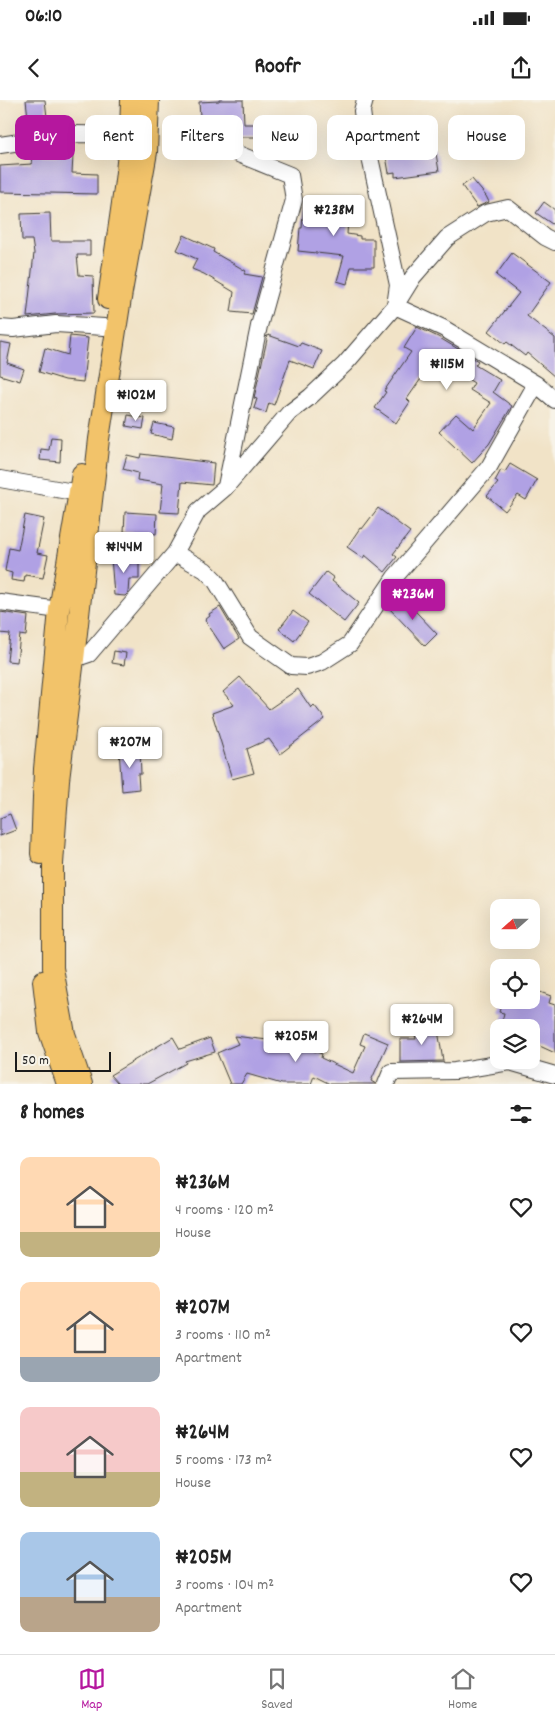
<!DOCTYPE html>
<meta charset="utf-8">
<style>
:root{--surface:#fff;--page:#f2f2f2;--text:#222;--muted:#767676;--line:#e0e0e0;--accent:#b5179e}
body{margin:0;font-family:Dekko,sans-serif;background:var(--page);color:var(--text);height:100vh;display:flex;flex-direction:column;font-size:19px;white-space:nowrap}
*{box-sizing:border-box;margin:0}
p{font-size:16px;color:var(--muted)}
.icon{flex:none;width:28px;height:28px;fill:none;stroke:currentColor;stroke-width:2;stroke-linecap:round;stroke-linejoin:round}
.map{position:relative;height:984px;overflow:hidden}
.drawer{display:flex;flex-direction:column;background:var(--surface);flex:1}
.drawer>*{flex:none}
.top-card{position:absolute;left:15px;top:15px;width:525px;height:45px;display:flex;gap:10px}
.needle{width:32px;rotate:249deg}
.controls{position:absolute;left:490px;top:799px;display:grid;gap:10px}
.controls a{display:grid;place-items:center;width:50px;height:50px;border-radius:10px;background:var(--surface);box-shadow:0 5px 20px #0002;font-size:25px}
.scale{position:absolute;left:15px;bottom:12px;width:96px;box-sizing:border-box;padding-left:5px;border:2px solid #1c1c1c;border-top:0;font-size:14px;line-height:18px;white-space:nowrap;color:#1c1c1c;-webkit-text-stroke:4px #f7f3e8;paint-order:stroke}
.price{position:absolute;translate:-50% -42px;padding:0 11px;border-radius:5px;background:#fff;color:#222;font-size:16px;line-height:32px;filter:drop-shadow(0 1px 2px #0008)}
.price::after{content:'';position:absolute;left:50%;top:30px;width:15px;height:11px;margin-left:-8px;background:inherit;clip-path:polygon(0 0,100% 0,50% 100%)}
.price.current{background:var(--accent);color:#fff}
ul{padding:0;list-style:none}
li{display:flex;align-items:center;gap:15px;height:125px;padding:0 20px}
li span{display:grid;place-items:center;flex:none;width:140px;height:100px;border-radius:10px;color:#555}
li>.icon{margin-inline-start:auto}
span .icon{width:60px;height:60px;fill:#fffc;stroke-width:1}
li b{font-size:21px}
h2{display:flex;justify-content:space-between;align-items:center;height:60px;padding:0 20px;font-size:21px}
.chip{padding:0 18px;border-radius:10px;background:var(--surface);box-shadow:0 5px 20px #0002;font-size:18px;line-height:45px}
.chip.current{background:var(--accent);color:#fff}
.status{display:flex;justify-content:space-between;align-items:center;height:35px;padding:0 25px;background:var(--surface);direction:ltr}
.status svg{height:14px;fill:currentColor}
header{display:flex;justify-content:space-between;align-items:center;height:65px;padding:0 20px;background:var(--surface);font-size:22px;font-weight:700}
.menu{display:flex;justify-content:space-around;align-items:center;height:70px;border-top:1px solid var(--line);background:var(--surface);font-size:14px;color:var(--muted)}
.menu a{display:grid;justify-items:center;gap:2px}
.menu .current{color:var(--accent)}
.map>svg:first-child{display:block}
</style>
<div class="status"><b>06:10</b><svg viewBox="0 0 49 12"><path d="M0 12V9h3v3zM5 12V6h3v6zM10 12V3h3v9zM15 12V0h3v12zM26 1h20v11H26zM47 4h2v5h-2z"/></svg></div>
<header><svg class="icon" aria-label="back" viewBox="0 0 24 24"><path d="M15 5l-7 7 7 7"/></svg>Roofr<svg class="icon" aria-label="share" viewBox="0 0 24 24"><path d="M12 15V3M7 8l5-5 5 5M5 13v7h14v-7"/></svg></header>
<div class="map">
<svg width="555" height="984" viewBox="0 0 555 984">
<rect width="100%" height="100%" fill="#f7f3e8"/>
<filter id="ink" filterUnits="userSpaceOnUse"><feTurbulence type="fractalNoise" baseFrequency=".02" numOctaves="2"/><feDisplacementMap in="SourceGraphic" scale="10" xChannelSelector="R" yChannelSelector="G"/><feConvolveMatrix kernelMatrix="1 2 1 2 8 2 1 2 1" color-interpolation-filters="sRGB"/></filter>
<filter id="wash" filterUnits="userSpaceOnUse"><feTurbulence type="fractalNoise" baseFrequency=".0096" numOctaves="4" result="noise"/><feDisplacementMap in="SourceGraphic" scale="20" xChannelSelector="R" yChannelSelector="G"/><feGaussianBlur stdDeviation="1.12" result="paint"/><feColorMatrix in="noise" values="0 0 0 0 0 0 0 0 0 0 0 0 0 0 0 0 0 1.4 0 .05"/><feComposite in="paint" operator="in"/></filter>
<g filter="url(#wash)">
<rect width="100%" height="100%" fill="#f1e3c7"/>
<g id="blocks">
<path fill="#b0a1e4" d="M26 0H45L47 17 28 18Z
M219 0H243L244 24H264V15L277 16 276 36H288L287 50H267V37H221L220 29 201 30 199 2 219 1Z
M435 48 439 71 395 77V72L389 73 386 56Z
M31 55 73 56 72 73 97 74V94L0 92V66L32 64Z
M472 79 486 96 489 102 477 107 462 86Z
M304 100 325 101 324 104 349 106 347 134 360 136V139H374V167H351L347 184 337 181 344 156 298 151 300 128H302Z
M544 102 555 110V126L536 113Z
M50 113 51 141H90V155H77L79 175 93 176 94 213 55 214 27 217 34 153 32 140H22L21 114Z
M184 135 214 149 213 152 246 171 244 174 262 177 252 214 231 212 234 192 204 174 192 169 197 159 177 150Z
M512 153 551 182 527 216 555 238V277L527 253 525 256 507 242 505 244 489 231 519 193 496 175Z
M417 227 438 237 478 261 475 265 500 280 493 292 512 306 489 344 472 363 439 332 456 314 473 329 491 303 470 290 474 283 454 270 445 283 427 270 407 299 410 302 396 323 375 308 386 292 384 291 411 252 404 248Z
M268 235 299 246 301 243 322 251 314 269 290 260 274 305 269 303 266 313 254 308 257 299 254 298Z
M70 236 88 238 83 282 65 280 39 272 45 248 68 255Z
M0 242 11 244 7 263 24 269 20 281 0 275Z
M128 315 145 318 143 329 126 326Z
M154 323 174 327 172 339 151 334Z
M51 337 61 338 60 362 40 360 41 349 49 350Z
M141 354 214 363 212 385 182 382 179 413 160 412 163 384 137 380 138 373 123 369 127 355 140 358Z
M510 364 537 380 526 400 518 395 505 411 487 396 498 383 495 381 501 370 505 372Z
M378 408 410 432 393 454 397 457 385 472 365 455 363 458 347 447 360 428 362 429Z
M125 412 157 414 156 434 124 432Z
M25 415 44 419 37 453 48 455 43 478 25 475 24 482 11 480 12 473 5 471 9 448 18 450Z
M111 457 139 458V479H129L128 493 125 496 114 495Z
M326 472 334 478 332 481 359 503 344 522 309 494Z
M401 496 437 534 425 546 389 508Z
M220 507 239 539 224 549 205 520 210 516 209 514Z
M293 511 308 522 294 541 279 529Z
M0 512 28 516 26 536 20 535 17 562 7 561 10 534 0 533Z
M114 551 126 553 124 565 112 563Z
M240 577 269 609 298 589 311 608 314 605 325 619 280 654 269 639 247 649 254 673 232 679 212 613 234 605 223 592Z
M119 649H140L141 674H138L139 689 122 691Z
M10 714 16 730 0 736V718Z
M537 891 551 896 549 903 555 905V953L531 942V928H513L514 925 502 921 504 913 499 912 503 900H531V893L536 895Z
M437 924 443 961 400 962V939H416L414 928Z
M364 933 388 943 371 981 376 984H330L314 976 311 984H282L247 974 241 984H230L217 953 238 944 234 936 293 943 322 954 321 958 353 973 365 946 360 944Z
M173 937 180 949 210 938 215 952 185 961 186 963 147 984H118L110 975Z"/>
</g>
</g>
<g filter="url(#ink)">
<use href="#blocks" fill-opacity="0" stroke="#3c3a36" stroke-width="1"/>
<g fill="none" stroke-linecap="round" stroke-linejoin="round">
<g stroke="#3c3a36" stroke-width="18">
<path id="minor" d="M365 0 362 11 365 35 398 185 395 206 443 228 536 284 555 300
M0 45 74 34 130 35
M221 47 290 75 294 100 259 226 226 386
M0 228 13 229 56 224 104 227
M0 379 79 393
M175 453 205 470 215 480 250 537 291 566 307 567 322 562 350 544 395 477 489 367 536 284
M0 502 59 510
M74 559 89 554 175 453 198 411 225 388 289 313 310 297 345 264 395 206 413 177 447 138 486 113 508 108 545 137 555 142
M386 984 391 972 455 971 510 962 555 975"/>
</g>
<g stroke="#3c3a36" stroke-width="22">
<path id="major" d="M108 199C117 133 130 67 131 0
M41 754 44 669 59 510 82 374
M43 881 49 932 67 984
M82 984 65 934 53 868V764L59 680 74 559 99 339 122 192 147 52 149 0"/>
</g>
<use href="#minor" stroke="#fff" stroke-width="16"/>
<use href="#major" stroke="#f2c36a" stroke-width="20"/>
</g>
</g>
</svg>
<div class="controls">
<a><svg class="needle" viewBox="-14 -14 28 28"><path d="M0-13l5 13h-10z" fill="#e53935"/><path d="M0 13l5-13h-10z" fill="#767676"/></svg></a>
<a><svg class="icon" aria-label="locate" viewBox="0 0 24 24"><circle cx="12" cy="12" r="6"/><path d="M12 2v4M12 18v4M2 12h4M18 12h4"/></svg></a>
<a><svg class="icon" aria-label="layers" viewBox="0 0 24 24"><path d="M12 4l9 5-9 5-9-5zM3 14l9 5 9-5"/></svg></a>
</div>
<div class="scale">50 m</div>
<b class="price" style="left:334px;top:137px">₦238M</b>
<b class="price" style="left:447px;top:291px">₦115M</b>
<b class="price" style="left:136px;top:322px">₦102M</b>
<b class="price" style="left:124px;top:474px">₦144M</b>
<b class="price current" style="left:413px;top:521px">₦236M</b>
<b class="price" style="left:130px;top:669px">₦207M</b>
<b class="price" style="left:422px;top:946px">₦264M</b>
<b class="price" style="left:296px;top:963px">₦205M</b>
<div class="top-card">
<a class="chip current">Buy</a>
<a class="chip">Rent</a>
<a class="chip">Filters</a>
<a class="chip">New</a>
<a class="chip">Apartment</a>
<a class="chip">House</a>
</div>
</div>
<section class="drawer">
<h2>8 homes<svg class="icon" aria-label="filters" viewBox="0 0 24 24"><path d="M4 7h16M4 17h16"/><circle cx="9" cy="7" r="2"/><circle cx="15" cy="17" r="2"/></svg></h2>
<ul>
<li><span style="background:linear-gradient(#ffd9b3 75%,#c2b280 0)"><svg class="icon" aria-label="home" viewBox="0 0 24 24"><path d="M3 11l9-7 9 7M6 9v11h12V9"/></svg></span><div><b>₦236M</b><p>4 rooms · 120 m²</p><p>House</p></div><svg class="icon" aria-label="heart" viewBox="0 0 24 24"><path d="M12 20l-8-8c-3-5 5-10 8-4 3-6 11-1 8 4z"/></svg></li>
<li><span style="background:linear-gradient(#ffd9b3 75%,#9aa5b1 0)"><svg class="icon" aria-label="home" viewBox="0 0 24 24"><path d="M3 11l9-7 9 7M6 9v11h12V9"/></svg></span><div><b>₦207M</b><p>3 rooms · 110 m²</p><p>Apartment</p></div><svg class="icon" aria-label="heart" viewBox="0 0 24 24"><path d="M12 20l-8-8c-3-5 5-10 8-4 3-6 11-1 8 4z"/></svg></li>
<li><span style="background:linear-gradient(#f6c9c9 65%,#c2b280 0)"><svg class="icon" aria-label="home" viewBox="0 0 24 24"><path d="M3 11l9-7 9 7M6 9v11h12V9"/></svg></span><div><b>₦264M</b><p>5 rooms · 173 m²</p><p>House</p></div><svg class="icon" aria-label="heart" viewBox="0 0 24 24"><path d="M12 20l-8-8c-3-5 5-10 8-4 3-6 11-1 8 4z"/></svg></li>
<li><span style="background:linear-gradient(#a9c7e8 65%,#b9a48a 0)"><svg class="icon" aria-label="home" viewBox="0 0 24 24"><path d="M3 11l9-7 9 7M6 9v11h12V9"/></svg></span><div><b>₦205M</b><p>3 rooms · 104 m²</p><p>Apartment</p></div><svg class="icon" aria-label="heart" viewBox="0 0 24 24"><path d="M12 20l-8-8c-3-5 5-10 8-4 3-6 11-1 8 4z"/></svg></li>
</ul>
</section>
<nav class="menu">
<a class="current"><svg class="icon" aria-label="map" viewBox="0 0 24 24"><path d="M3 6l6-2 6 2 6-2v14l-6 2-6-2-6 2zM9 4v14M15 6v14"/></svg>Map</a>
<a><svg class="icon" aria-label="saved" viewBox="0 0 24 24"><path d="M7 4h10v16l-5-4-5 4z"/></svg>Saved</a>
<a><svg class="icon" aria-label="home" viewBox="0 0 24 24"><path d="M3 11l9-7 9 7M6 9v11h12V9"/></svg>Home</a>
</nav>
